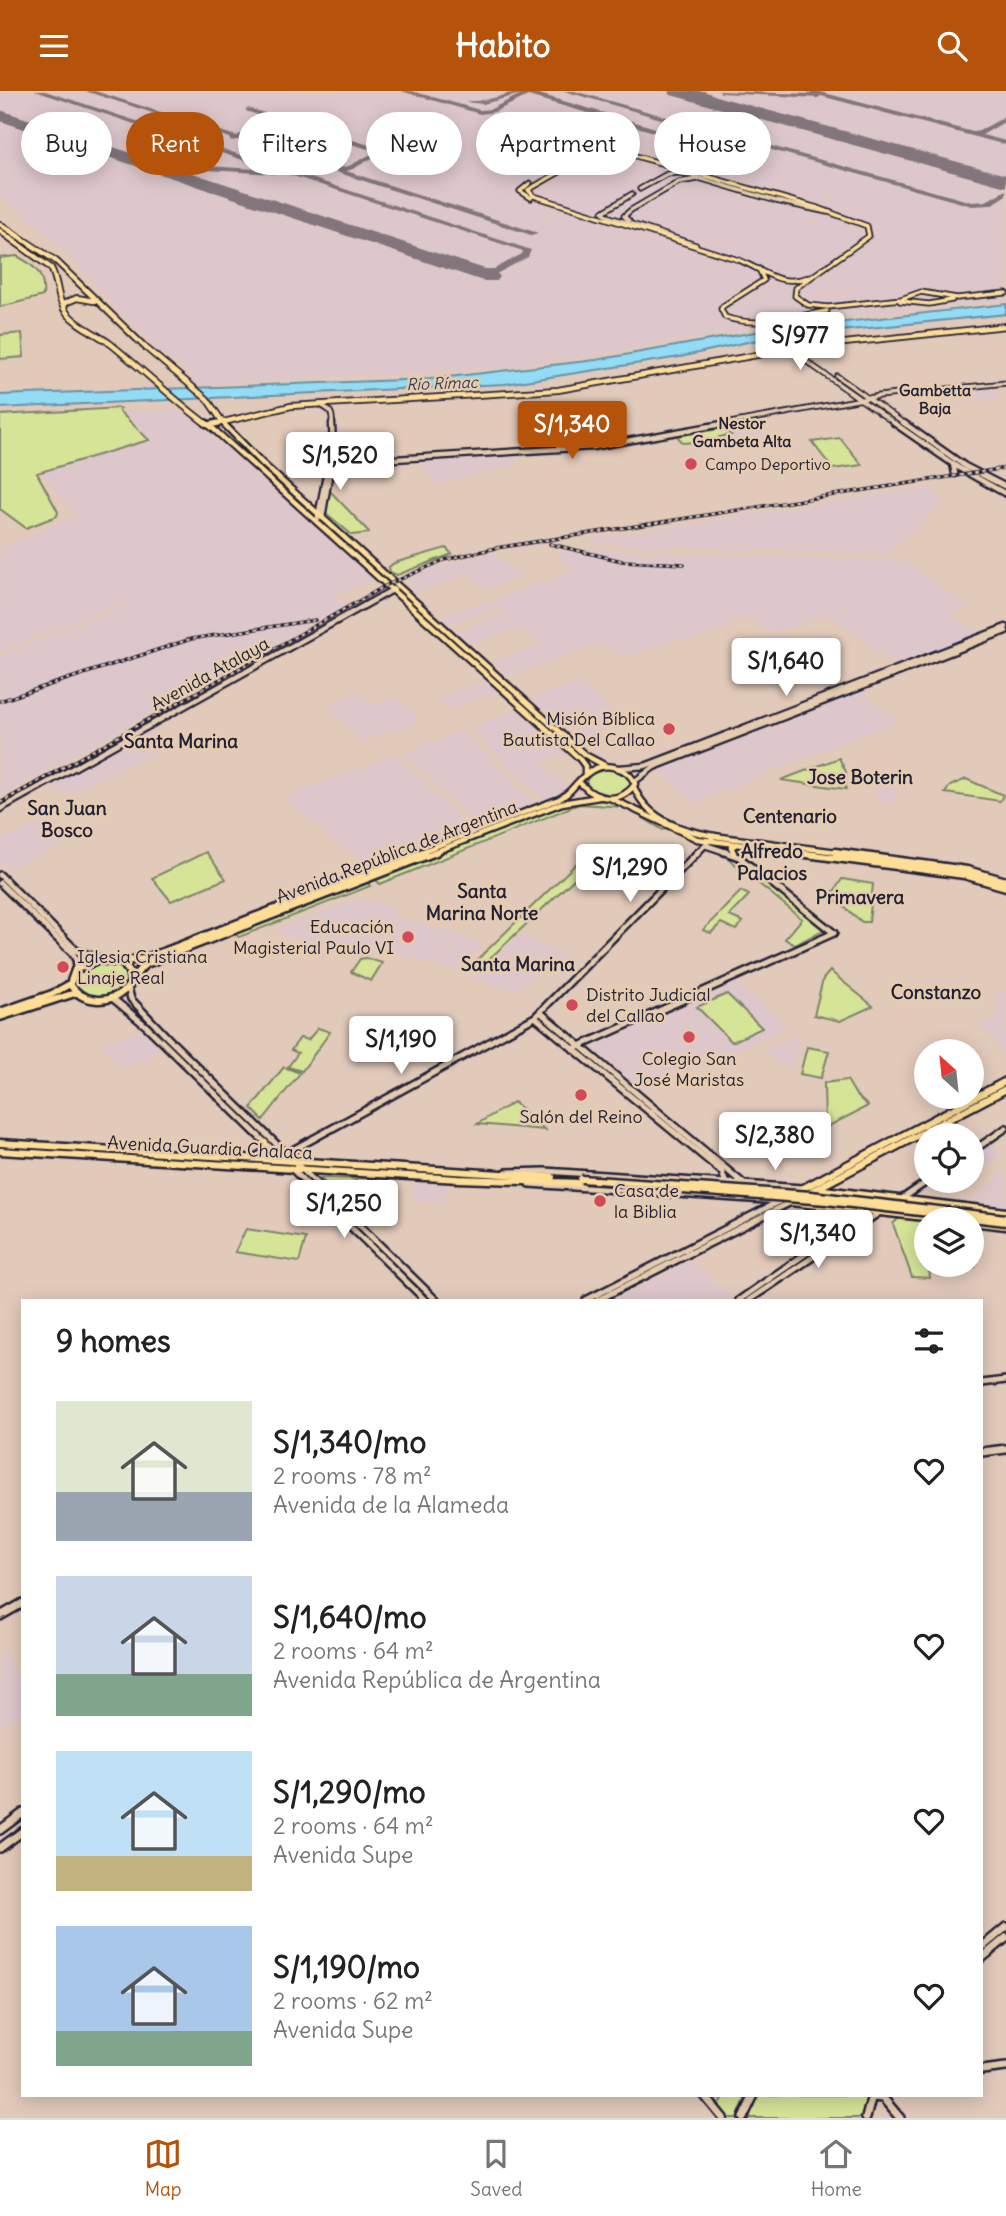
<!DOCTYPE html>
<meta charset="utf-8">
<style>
:root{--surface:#fff;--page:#f6f6f6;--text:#222;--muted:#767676;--line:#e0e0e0;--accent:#b45309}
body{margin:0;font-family:Delius,sans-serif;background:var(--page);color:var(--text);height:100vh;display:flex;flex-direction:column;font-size:26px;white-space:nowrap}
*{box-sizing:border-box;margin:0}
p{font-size:23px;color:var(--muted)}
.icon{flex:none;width:38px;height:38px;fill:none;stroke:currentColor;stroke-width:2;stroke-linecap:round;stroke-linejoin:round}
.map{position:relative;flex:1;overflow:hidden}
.details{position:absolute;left:21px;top:1208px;width:962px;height:798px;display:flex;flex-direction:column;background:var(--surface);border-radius:0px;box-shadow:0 4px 18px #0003}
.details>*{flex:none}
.banner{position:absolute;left:21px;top:21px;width:964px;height:63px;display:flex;gap:14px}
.needle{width:46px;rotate:333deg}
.controls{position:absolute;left:914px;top:948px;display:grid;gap:14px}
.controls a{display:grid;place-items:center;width:70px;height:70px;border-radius:50%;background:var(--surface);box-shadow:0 4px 18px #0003;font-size:35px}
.price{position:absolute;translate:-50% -60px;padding:0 16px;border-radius:7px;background:#fff;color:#222;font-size:23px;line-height:46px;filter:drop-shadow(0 2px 4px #0008)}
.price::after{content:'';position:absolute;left:50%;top:42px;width:21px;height:16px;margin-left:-10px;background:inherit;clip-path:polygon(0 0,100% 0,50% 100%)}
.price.selected{background:var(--accent);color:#fff}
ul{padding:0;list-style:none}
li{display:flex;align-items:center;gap:21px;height:175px;padding:0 35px}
li span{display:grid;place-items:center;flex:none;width:196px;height:140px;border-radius:0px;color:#555}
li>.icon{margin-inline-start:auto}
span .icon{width:84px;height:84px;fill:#fffc;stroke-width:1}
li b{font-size:30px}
h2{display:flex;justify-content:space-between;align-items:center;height:84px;padding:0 35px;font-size:30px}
.tag{padding:0 24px;border-radius:32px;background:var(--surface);box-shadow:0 4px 18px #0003;font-size:24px;line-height:63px}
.tag.selected{background:var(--accent);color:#fff}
header{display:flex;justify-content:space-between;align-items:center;height:91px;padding:0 35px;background:var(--accent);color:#fff;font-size:32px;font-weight:800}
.tabs{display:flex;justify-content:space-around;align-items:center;height:98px;border-top:2px solid var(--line);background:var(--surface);font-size:19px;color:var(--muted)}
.tabs a{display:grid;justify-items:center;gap:4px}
.tabs .selected{color:var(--accent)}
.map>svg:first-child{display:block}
</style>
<header><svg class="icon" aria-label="menu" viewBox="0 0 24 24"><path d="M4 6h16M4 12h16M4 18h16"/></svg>Habito<svg class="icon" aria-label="search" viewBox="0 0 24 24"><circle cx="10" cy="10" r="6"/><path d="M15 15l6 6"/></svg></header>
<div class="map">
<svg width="1006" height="2027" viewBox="0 0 1006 2027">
<rect width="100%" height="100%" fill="#e2cabb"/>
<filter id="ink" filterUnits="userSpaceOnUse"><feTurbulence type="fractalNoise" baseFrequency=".0143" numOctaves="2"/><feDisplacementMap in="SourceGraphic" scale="14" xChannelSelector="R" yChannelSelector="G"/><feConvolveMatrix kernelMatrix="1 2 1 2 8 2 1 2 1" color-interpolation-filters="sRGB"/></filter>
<g filter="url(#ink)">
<path fill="#ddc7cb" d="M0 0H1006V209L769 234 584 266 490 278 195 294 191 291 192 286 161 262 116 218 65 160 27 125 0 106Z
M992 296 1001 308 970 311 959 299Z
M121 319H177L201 331 375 490 358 494 332 506 346 514 0 706V565L127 514 123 512 0 560V457L76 425 40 380 151 349Z
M754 331 768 345 735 348 724 337Z
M510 364 519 372 437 393 420 372 433 369Z
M931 396 941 409 938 415 927 428 885 463 592 453 597 447Z
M558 456 691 464 903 469 969 516 952 523 979 542 896 574 829 523 772 543 744 521 748 525 727 532 730 536 687 551 680 546 631 564 616 563 602 551 508 585 493 571 541 554 521 536 472 553 457 540 506 523 491 509 575 480 561 468Z
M496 461 495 465 522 486 486 497 467 482 418 502 408 491V487L428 478Z
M489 509 498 517 450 533 442 525Z
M485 590 496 600 449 617 438 606Z
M579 591 612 620 626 632 586 647 584 645 576 648 571 643 578 640 572 634 564 637 532 608Z
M861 600 897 629 694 712 659 680Z
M360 601 373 614 397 606 421 629 362 650 326 613Z
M518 619 565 662 540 671 570 699 544 709 470 637Z
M143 638 152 644 142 649 160 660 64 703 52 694 56 691 55 688Z
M462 640 535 712 476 733 405 661Z
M396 663 468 737 368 776 284 707Z
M875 685 899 688 894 711 875 710Z
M44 730 67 752 7 778 0 772V750Z
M359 807 395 817 391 824 459 844 436 874 374 856 362 867 286 844 278 837Z
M520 844 574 869 558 886 539 878 513 901 474 887Z
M461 845 484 852 454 880 438 875Z
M736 891 787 936 644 1000 591 956Z
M994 902H1006V964L998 958 1002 955 979 935 999 925Z
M141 939 161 958 125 976 101 953Z
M796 945 800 946 791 975H783L764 960Z
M990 1053 1003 1060 976 1085 971 1081V1066Z
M1006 1080V1118L966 1113Z
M414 1092 447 1094 445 1111 412 1109Z
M689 1170 733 1206 729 1209H611Z
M0 1552 23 1598V1623L0 1636Z"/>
<path fill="#d6e498" stroke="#7c836a" stroke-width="2" d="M17 165C36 175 45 184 43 205L0 216V167Z
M22 242 24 266 0 268V244Z
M120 317 119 320 149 349 37 382 58 421 57 425 26 437 0 418V324Z
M724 337 731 344 719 346 721 349 683 352 677 345Z
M840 347 862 374 833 378 812 351Z
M330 400 369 441V442L352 444 326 422Z
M446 457 452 463 397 484 390 481 389 476 394 472Z
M839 667 846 681V698L781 689Z
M610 677 624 681 632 689 629 698 611 705 591 699 586 691 590 683Z
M966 688 1003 704 1000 710 945 702 950 695Z
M587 708 627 713 666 737 663 739 625 716 579 713 380 793 375 788 573 711Z
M718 759 747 774 825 838 795 854 785 848 802 828Z
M206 761 226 788 171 810 152 787Z
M581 768 591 772 486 871H475Z
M842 788 873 793 869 831H862L829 803 835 799Z
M367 791 370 795 239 846 234 843Z
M741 800 749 804 729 825 743 831 736 839 721 832 711 842 703 839Z
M366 867 382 872 371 890 351 881 360 868Z
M99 871 124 877 126 891C114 909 90 910 75 896L76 882Z
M830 880 873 915 840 930 814 924 823 888Z
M727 903 762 937 732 951 697 916Z
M318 937 330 941 302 980 288 976 298 962 291 959 300 947 308 949Z
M807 956 829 960 821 987 800 983Z
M284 976 300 982 263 1029 251 1017Z
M847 989 856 1004 868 1015 825 1037 824 992Z
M514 1011 545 1039 477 1033Z
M320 1087 356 1088 355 1102 342 1109Z
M899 1127 926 1130V1174H971V1149L977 1172H974L975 1176 929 1178 930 1187 912 1186 893 1133Z
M246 1138 306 1147 299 1171 235 1161Z
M725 2004H747L737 2027H728L719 2015Z
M759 2004H868L861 2027H748Z"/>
<path fill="#93dcf4" stroke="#6692aa" stroke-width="2" d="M1006 213V223L761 248 680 266 505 293 0 317V304L431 288 596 269 755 241Z"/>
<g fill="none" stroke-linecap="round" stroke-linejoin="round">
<path fill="#82767b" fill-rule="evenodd" d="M35 0H45L531 159 528 166 498 182H468V178H494L522 163 523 160 278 80 275 83 189 78 117 64 116 63 119 61 189 74 273 79Z
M85 0H95L236 45 273 29 246 20V18L248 17 369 54V52H373L392 62 387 66 378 59 379 63 353 78 346 80 538 142 531 144 237 49 230 50V47ZM279 31 371 59 373 62 349 75 337 77 242 47Z
M401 0H411L480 19 491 18 521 3 483 13 465 11C470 9 476 11 482 9 501 7 508 0 529 0L734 60 744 55 751 54 564 0H574L972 111 986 110 1006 99V104L991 114 972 115 761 56 748 58 735 64 528 5 494 21 480 23Z
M695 0H704L754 20 749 21Z
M718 0 812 3 806 0H817L973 41 979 40 1006 25V30L982 44 1006 50V54L821 5 818 7 721 2Z
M1001 87H1006V91L999 90 997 89Z"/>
<path fill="#82767b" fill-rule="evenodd" d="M668 0H697L1006 84V96L671 4Z
M0 19 497 182 500 186 497 190H483L0 30Z"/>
<g stroke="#22223b" stroke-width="7">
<path id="secondary-far3" d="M640 98 667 83 682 82 776 110 827 121
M632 103 603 121 610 126 696 154
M629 130 624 125 631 119 679 91 698 88
M790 259 897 334
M837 285 906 334
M320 314C331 319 333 322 332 334
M719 334 879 305 1006 292"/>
</g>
<g stroke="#22223b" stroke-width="9">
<path id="secondary-far2" d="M894 332 959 377 1006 403
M904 332 965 375 1006 396
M328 372 593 356 728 332
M953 373 955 383
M322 427 333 362 332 332
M317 431 331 359
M619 677 645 675 1006 536
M635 690 654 676 1006 540
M0 718 394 498
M705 754 729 762
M697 762 714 745"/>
</g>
<g stroke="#22223b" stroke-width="10">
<path id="secondary-far1" d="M0 784 77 860 102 868
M0 792 73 863 77 871 75 879
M128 896 131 908 168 947 436 1209
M111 906 146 935 282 1068
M540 921 744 1093
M535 926 722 1081 726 1093
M573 958 834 842 739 766 724 761
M971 1061 1006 1037
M280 1066 535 926 698 761
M291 1077 425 1209
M506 1081 545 1080 803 1097
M529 1093 779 1110
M900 1109 928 1090
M586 1209 776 1112
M598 1209 791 1111
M739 1209 870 1118
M749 1209 880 1121
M982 1292 1006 1289"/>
</g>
<g stroke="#22223b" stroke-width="12">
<path id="secondary" d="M982 1361 1006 1358
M0 1525 23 1512
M0 1739 23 1722
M0 1757 23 1740
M982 1856 1006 1836
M982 1867 1006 1847
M982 1979 1006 1976
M704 2004 723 2027
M872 2006 883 2007 900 2027
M743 2027 754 2004
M866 2027 872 2004"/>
</g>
<g stroke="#22223b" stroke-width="7">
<path id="primary-far2" d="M530 92 520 100 531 107
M759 178 764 189 723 215 721 218 725 226C757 238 794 225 827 220
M809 186C779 196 767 181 739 169L534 105 528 99 595 61 618 60 818 117 867 135 869 145 796 197 795 205 808 214 828 216 901 208 921 201 957 207 1006 202
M900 210 929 213 952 209
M222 330 225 334"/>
</g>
<g stroke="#22223b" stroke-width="9">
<path id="primary-far1" d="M223 332 262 372 585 664 606 675
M209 334 579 667 585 675V684
M634 696C653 744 718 745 761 751 790 755 819 759 847 762
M612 708 697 748 804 762
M418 762 559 708C572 702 576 690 588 682 603 670 628 675 635 693 621 713 597 710 581 693
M432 762 562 712 599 706
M734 762 731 756 737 753"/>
</g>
<g stroke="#22223b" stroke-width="11">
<path id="primary" d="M791 761 964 784 1006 796
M835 761 967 779 1006 790
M123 870 143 868 171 858 423 761
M132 885 123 872 98 869 75 879 70 893C81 912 108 914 125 899 134 891 135 880 146 873L436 761
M0 921 52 903 70 893
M0 926 75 902
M0 1052 552 1086
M0 1060 458 1088 582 1092
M257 1066 265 1061V1052
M816 1098 1006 1121
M779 1110 1006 990
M791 1111 1006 998
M791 1111 951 1129
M971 1131 1006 1135"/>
</g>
<g stroke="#22223b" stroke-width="8">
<path id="highway-far1" d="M0 133 56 170 146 257 207 308 222 330
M0 140 51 177C59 192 56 208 67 222 78 236 99 243 112 254 144 280 174 309 208 334
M64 218 65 212 77 207 94 210
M211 334 291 315 558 299 797 257 1006 235"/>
</g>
<g stroke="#22223b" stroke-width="10">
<path id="highway" d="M206 332 209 334 218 332"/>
</g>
<use href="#secondary-far3" stroke="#e6ccae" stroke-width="3.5"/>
<use href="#secondary-far2" stroke="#e6ccae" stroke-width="4.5"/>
<use href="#secondary-far1" stroke="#e6ccae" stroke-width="5"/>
<use href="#secondary" stroke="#e6ccae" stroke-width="7"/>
<use href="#primary-far2" stroke="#fedd96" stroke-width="3.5"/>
<use href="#primary-far1" stroke="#fedd96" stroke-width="4.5"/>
<use href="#primary" stroke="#fedd96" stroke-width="6"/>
<use href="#highway-far1" stroke="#fedd96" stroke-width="4.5"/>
<use href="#highway" stroke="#fedd96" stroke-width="5"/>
<g stroke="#22223b" stroke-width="3.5">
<path id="rail" d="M550 453 622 470 684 473
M0 610 191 548 315 529
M0 712 387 494 444 469 496 457 1006 377"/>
</g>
<use href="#rail" stroke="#e6ccae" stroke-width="2" stroke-dasharray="3.5" stroke-linecap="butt"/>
<g stroke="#22223b" stroke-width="11" stroke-linecap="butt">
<path id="primary-bridge" d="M581 1088 811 1104 1006 1127
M682 1099 826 1110 1006 1131"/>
</g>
<use href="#primary-bridge" stroke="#fedd96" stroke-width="6"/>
</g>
</g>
<g fill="#d1495b" stroke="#e6ccae" stroke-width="2.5">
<circle cx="691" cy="373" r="7"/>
<circle cx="669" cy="638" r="7"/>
<circle cx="408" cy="846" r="7"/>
<circle cx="63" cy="876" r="7"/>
<circle cx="572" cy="914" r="7"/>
<circle cx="689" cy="946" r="7"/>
<circle cx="581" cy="1004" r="7"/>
<circle cx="600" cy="1110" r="7"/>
</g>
<g text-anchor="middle" stroke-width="5" stroke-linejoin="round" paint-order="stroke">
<g font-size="16" font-style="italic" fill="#333e57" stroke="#e6ccae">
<text transform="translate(442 292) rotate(-2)" y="6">Río Rímac</text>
</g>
<g font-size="16" font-weight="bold" fill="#22223b" stroke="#e6ccae">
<text x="935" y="305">Gambetta<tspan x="935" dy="18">Baja</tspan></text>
<text x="742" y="338">Nestor<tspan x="742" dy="18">Gambeta Alta</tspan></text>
</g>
<g font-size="16" fill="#22223b" stroke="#e6ccae" text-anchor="start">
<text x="705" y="379">Campo Deportivo</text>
</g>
<g font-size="18" fill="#22223b" stroke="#e6ccae">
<text transform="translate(210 583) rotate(-29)" y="6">Avenida Atalaya</text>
<text transform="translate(397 761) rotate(-21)" y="6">Avenida República de Argentina</text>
<text transform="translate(210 1057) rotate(3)" y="6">Avenida Guardia Chalaca</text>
</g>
<g font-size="18" fill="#22223b" stroke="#e6ccae" text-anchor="start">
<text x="655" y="634" text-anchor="end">Misión Bíblica<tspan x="655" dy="21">Bautista Del Callao</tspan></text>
<text x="394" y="842" text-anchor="end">Educación<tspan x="394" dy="21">Magisterial Paulo VI</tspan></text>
<text x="77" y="872">Iglesia Cristiana<tspan x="77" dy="21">Linaje Real</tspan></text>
<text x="586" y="910">Distrito Judicial<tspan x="586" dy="21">del Callao</tspan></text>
<text x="689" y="974" text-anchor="middle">Colegio San<tspan x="689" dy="21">José Maristas</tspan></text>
<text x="581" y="1032" text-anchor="middle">Salón del Reino</text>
<text x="614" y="1106">Casa de<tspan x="614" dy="21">la Biblia</tspan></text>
</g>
<g font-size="19" font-weight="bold" fill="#22223b" stroke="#e6ccae">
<text x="181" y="657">Santa Marina</text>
<text x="860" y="693">Jose Boterin</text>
<text x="67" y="724">San Juan<tspan x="67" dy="22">Bosco</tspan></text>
<text x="790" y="732">Centenario</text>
<text x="772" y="767">Alfredo<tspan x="772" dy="22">Palacios</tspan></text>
<text x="482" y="807">Santa<tspan x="482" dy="22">Marina Norte</tspan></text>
<text x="860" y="813">Primavera</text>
<text x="518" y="880">Santa Marina</text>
<text x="936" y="908">Constanzo</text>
</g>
</g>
</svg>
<div class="controls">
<a><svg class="needle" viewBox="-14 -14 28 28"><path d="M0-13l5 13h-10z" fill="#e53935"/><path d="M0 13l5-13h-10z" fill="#767676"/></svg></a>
<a><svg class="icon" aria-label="locate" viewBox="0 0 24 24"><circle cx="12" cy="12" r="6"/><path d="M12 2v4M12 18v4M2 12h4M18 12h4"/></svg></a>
<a><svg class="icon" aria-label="layers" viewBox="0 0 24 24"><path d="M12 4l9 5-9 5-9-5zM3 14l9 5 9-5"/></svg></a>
</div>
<b class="price" style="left:800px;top:281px">S/977</b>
<b class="price selected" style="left:572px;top:370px">S/1,340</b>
<b class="price" style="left:340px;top:401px">S/1,520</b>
<b class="price" style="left:786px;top:607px">S/1,640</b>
<b class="price" style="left:630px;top:813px">S/1,290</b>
<b class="price" style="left:401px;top:985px">S/1,190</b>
<b class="price" style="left:775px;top:1081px">S/2,380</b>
<b class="price" style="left:344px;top:1149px">S/1,250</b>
<b class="price" style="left:818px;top:1179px">S/1,340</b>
<div class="banner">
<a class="tag">Buy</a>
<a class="tag selected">Rent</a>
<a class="tag">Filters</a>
<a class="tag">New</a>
<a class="tag">Apartment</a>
<a class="tag">House</a>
</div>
<section class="details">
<h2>9 homes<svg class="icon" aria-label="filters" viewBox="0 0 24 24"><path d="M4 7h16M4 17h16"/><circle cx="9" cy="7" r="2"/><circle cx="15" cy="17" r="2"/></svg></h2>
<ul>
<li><span style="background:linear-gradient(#dfe7d0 65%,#9aa5b1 0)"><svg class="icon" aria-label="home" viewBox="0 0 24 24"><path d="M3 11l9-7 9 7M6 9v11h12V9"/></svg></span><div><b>S/1,340/mo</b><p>2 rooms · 78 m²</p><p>Avenida de la Alameda</p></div><svg class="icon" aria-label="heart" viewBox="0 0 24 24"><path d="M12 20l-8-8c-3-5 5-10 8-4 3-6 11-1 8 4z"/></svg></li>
<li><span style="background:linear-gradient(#c9d6e8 70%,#7fa58c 0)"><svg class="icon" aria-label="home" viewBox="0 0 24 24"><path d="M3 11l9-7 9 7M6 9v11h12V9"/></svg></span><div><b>S/1,640/mo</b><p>2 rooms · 64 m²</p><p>Avenida República de Argentina</p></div><svg class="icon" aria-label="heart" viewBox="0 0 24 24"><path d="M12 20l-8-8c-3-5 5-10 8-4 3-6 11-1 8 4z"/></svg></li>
<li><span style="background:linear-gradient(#bfe0f5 75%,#c2b280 0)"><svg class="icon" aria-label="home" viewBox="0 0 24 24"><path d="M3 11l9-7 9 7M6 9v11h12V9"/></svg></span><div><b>S/1,290/mo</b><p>2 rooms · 64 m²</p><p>Avenida Supe</p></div><svg class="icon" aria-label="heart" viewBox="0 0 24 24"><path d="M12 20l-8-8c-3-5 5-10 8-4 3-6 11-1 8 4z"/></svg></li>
<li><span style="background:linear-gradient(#a9c7e8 75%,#7fa58c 0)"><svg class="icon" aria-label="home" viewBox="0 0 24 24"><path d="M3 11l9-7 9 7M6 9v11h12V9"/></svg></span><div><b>S/1,190/mo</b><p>2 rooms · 62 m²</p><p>Avenida Supe</p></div><svg class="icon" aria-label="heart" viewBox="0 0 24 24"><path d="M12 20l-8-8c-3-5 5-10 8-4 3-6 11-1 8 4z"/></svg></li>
</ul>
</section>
</div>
<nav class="tabs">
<a class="selected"><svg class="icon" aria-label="map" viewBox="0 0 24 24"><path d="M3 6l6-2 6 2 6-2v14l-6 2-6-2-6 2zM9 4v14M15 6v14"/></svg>Map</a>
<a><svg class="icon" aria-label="saved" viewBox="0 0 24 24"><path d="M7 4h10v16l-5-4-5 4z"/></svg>Saved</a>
<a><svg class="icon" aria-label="home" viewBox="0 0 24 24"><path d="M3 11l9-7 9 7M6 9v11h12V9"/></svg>Home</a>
</nav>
